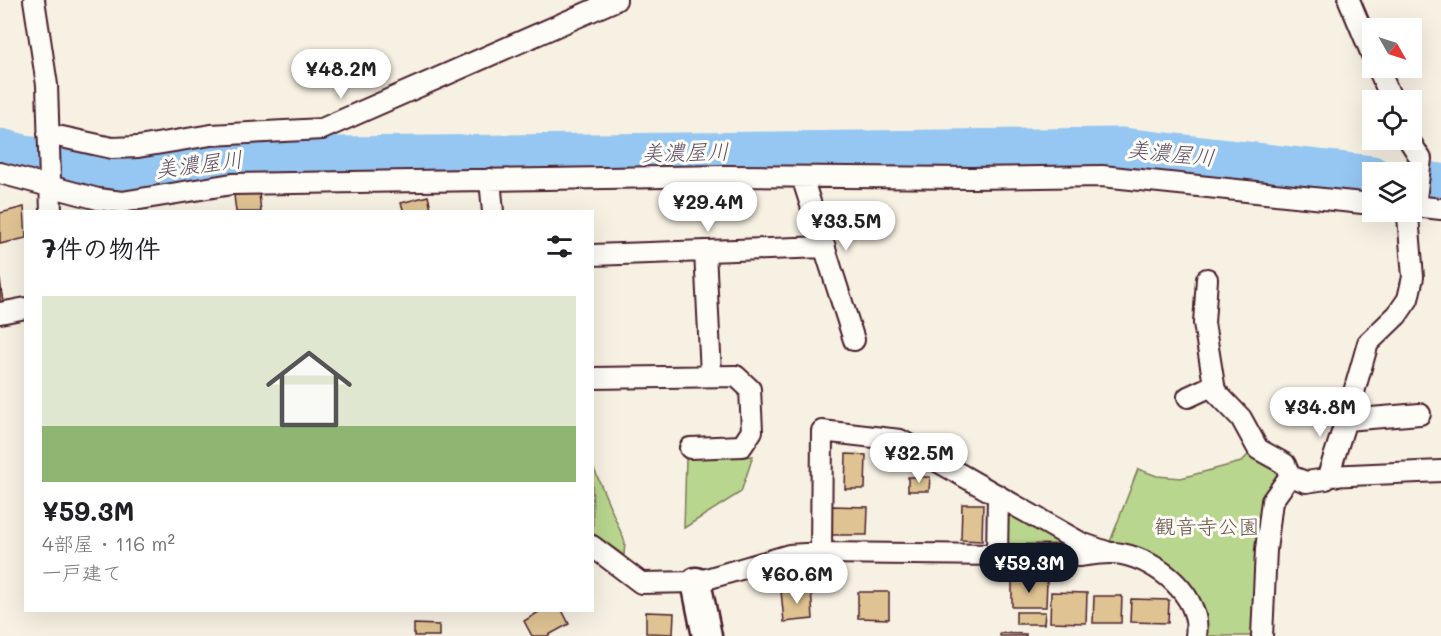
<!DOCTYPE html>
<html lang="ja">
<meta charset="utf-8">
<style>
:root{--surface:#fff;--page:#f6f6f6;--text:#202124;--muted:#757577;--accent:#111827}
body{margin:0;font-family:Mali,"Klee One",sans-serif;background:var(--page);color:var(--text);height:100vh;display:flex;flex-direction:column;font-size:22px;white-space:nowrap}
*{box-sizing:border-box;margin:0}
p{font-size:20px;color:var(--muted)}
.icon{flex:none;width:33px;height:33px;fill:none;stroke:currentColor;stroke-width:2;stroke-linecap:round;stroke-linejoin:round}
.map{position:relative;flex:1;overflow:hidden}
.sheet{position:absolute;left:24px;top:210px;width:570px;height:402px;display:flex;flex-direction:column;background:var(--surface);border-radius:0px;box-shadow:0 6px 24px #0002}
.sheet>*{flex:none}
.needle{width:39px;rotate:129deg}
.controls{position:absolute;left:1362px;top:18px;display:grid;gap:12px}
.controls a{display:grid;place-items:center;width:60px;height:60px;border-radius:0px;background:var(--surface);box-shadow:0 6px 24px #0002;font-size:30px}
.price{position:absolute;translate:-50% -51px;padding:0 14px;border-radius:21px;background:#fff;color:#222;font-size:20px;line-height:39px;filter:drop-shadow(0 2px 3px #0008)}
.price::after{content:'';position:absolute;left:50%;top:36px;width:18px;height:14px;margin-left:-9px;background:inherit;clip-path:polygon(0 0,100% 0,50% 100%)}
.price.on{background:var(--accent);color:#fff}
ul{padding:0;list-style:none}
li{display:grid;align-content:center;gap:12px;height:318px;padding:0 18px}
li span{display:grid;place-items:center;height:186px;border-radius:0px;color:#555}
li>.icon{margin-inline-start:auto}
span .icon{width:108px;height:108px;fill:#fffc;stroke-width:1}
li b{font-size:26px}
h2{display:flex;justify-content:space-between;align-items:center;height:72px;padding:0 18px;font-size:26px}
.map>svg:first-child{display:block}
</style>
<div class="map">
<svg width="1441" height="636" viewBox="0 0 1441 636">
<rect width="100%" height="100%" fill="#f7f1e3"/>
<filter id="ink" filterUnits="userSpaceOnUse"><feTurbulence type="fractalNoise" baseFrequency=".0167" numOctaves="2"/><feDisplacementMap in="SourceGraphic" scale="12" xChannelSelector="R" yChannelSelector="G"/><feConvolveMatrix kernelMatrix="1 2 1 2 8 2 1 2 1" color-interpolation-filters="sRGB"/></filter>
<g filter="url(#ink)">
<path fill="#b8d68e" stroke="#817a5c" stroke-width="1.5" d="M1252 451 1279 468 1266 504 1253 636H1205L1207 624 1199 604 1128 546 1110 542 1138 469 1157 476 1181 478 1241 462Z
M753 456 741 492 684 528 686 458Z
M592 464 625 542 624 555 593 533Z
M1005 508 1060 540 1054 547 1012 548 1004 540Z"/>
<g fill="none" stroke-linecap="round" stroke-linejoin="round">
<path stroke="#95c7f2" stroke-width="39" d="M0 148 93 172 118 175 228 159 336 156 1121 147 1372 175
M1412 179 1441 183"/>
</g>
<path fill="#dfc393" stroke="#4a1f2b" stroke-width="1.5" d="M259 193 261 212H236L234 195Z
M428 196 432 212H404L401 203Z
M24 207 26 238 0 244V213Z
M0 279 3 302H0Z
M846 454 866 455 865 489H845Z
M908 477H930L929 491H908Z
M962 504H983L982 541 961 540Z
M832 506 868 507 867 535H832Z
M1012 580 1047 581 1046 607H1012Z
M811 588 813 619 784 622 781 591Z
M858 592H889V619L858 618Z
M1051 592 1087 593 1086 623 1050 622Z
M1094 596H1122L1121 623H1093Z
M1131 599 1169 600 1168 623 1130 622Z
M542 610H562L569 624 547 636H532L524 621Z
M646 612 674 613 673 634 646 633Z
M1016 612H1045L1044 624H1016Z
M414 624 439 625V636H414Z
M1000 633 1026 634V636H1000Z"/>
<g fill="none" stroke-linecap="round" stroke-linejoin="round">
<g stroke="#4a1f2b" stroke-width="24">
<path id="street" d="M34 0 47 85 51 212
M1349 0 1372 55
M1378 68 1392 100
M48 134 112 148 138 147 211 135 322 129 616 0
M1409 140 1421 159 1415 206 1412 211
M0 173 98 199 122 202 232 184 725 176 971 178 1102 176 1372 204
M802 177 854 340
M490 179 493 212
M1415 206 1441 209
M705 251 711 375
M592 255 825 247
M1207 279 1204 323 1215 391 1241 418 1258 449 1285 464 1290 476
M0 313 26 308
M592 378 736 376 750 389 752 431 742 446 690 448
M1188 397 1214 385
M1346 420 1420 414
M1328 476 1441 471
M592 546 641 583 696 582 789 555 821 553 1080 556C1094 554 1108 551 1122 554 1158 561 1202 596 1196 636
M821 553 822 431 900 440 1081 543 1107 552
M997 555 998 495
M1262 636 1266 550 1272 501 1290 476 1306 482 1326 479 1328 476 1346 420 1368 343 1397 315 1408 299 1413 277 1408 216"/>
</g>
<g stroke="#4a1f2b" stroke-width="33">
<path id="secondary" d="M696 582 707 636"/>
</g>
<use href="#street" stroke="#fdfcf7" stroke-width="20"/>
<use href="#secondary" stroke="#fdfcf7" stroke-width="28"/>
</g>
</g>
<g text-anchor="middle" stroke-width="6" stroke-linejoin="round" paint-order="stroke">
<g font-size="21" fill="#6b5649" stroke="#fdfcf7">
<text x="1207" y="534">観音寺公園</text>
</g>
<g font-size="22" font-style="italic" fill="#605167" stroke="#fdfcf7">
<text transform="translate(685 152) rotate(-1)" y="8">美濃屋川</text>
<text transform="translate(1171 153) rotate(6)" y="8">美濃屋川</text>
<text transform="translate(199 164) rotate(-7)" y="8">美濃屋川</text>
</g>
</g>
</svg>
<div class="controls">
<a><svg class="needle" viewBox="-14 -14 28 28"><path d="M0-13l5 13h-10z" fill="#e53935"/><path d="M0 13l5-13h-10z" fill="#757577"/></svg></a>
<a><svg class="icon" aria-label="locate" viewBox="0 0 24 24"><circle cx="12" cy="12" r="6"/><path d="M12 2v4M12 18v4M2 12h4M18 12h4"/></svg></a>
<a><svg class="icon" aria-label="layers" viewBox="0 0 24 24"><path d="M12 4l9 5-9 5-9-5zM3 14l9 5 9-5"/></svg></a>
</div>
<b class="price" style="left:341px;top:100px">¥48.2M</b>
<b class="price" style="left:708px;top:233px">¥29.4M</b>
<b class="price" style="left:846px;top:252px">¥33.5M</b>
<b class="price" style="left:1320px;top:438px">¥34.8M</b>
<b class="price" style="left:919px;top:484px">¥32.5M</b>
<b class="price on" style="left:1029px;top:594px">¥59.3M</b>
<b class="price" style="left:797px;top:605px">¥60.6M</b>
<section class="sheet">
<h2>7件の物件<svg class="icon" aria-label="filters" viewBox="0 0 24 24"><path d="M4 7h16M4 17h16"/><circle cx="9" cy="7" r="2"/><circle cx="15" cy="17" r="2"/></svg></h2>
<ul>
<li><span style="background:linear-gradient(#dfe7d0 70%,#8fb573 0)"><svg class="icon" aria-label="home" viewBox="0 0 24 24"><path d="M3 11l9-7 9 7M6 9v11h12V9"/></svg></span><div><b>¥59.3M</b><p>4部屋 · 116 m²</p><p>一戸建て</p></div></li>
</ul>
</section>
</div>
